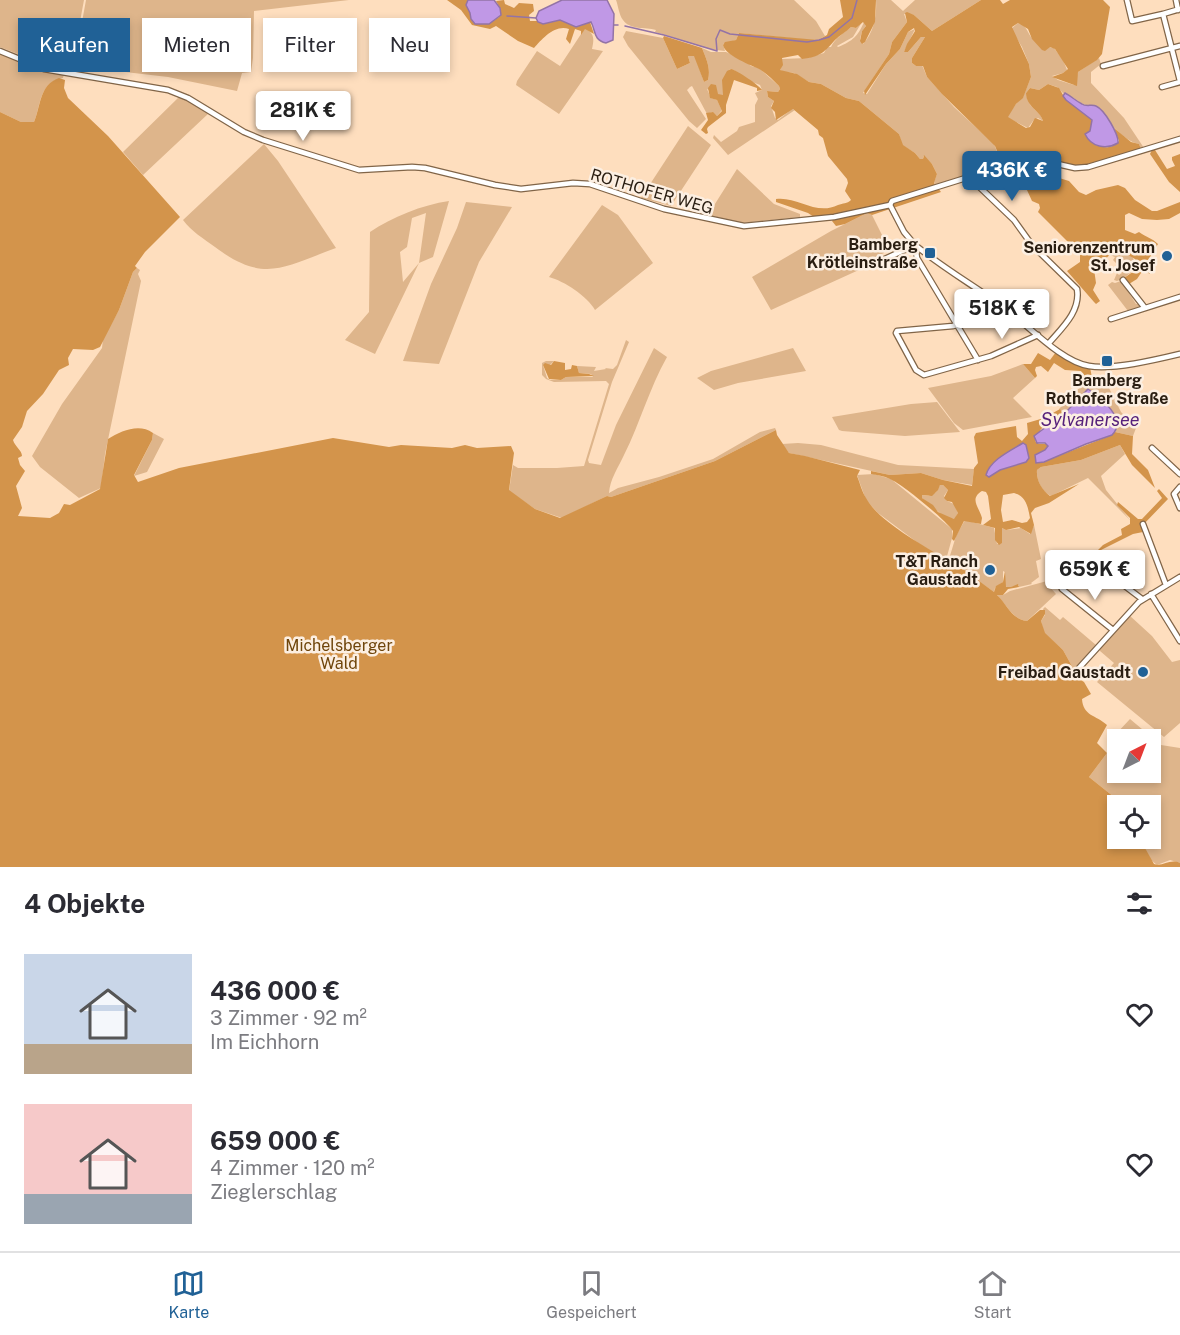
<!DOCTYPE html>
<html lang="de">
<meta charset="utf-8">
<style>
:root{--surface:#fff;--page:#f2f2f3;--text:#2b2b33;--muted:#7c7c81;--line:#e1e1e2;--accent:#206196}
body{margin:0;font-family:"Public Sans",sans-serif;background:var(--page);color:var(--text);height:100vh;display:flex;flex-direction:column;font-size:22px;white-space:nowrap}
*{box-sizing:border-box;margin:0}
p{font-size:20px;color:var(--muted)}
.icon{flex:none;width:33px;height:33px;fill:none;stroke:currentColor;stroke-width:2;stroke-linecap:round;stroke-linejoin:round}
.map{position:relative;height:867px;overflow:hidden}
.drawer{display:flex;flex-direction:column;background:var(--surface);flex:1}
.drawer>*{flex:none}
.hud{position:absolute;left:18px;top:18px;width:600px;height:54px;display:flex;gap:12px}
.needle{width:39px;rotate:42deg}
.controls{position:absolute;left:1107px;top:729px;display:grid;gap:12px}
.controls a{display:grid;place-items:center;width:54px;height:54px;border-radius:0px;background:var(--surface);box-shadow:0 3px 9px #0003;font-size:30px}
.price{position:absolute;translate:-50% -51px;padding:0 14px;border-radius:6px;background:#fff;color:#222;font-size:20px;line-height:39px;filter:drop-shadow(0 2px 3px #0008)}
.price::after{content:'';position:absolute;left:50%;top:36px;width:18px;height:14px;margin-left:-9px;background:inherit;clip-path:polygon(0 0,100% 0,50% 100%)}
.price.selected{background:var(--accent);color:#fff}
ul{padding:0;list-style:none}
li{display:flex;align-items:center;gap:18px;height:150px;padding:0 24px}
li span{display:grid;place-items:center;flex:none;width:168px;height:120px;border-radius:0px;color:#555}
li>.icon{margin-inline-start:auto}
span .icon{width:72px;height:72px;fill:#fffc;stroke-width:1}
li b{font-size:26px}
h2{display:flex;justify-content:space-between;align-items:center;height:72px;padding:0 24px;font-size:26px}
.pill{padding:0 21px;border-radius:0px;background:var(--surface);box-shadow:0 3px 9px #0003;font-size:21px;line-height:54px}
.pill.selected{background:var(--accent);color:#fff}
.menu{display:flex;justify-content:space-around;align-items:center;height:84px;border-top:2px solid var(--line);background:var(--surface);font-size:16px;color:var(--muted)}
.menu a{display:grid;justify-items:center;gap:3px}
.menu .selected{color:var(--accent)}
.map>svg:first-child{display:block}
</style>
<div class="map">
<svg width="1180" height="867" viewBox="0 0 1180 867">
<rect width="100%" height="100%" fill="#fedebe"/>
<path fill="#deb58b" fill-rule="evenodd" d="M0 0H84L71 70 46 65 0 47Z
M86 0H349L254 11 253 58 251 72 242 73 237 91 168 77 74 66Z
M616 0H794L816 21 825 36 818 40H810L739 33 736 40 723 44 725 51C701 50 678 37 655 32L656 30C645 27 630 30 623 20 619 15 618 5 616 0Z
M876 0H891L903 11 915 0H981L932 31 914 15 904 14 907 22 892 42 889 54 863 93 867 94 886 64 900 49 908 32 915 29 904 52H908L921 37H925L912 58V63L916 66 922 65 927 77 954 107 994 144 1000 159 1003 160 1001 162 936 186 934 182 937 174 932 164 923 156V159H920L915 153 902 145 899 134 859 101 846 98 821 84 809 82 794 73 784 72 780 70 782 65 781 59 807 58 824 53 827 47H831C835 38 844 33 851 27L856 28 862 22 853 37 837 46 838 47C853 41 858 36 864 22L866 26 862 31 860 39 863 44C874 32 877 15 876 0Z
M1018 23C1027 26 1026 30 1031 37 1036 42 1047 47 1054 48L1063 60 1067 70 1063 73 1052 76 1058 80 1074 85 1078 72 1099 58 1101 64 1091 72V83L1124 118 1144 148 1141 150 1139 144C1122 141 1106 117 1093 105 1081 108 1075 95 1064 94L1057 87 1048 84 1039 90 1030 88 1026 93C1028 110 1039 108 1043 121L1038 118 1033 121 1028 128 1008 118V115L1016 104 1023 97 1031 77 1029 64 1022 47 1011 29Z
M585 28C595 34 594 39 592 49L603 51 559 114 516 85 517 81 537 51 560 66Z
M626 31 663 38 677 69 690 63 688 56H695L704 82 708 80C711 68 706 58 702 48L711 52H726L744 60 751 66 759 68 779 86 780 89 778 92 767 91 768 97 774 101 771 106 775 118 778 120 792 109 795 110 728 155 713 138 714 135 721 142 737 131 739 127 755 122V105L758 99 755 93 762 90 760 85 747 80 734 70 730 69 723 80V95L721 96 707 89 711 98 717 100 722 110 717 116 712 112 707 114 692 86 690 87 687 90 706 119 697 128 689 121 628 46 623 37Z
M0 52 64 74 63 78C39 82 41 105 34 122H21L0 112Z
M179 97 184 98 209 113 143 175 123 152Z
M688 126 711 145 671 206 641 198Z
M264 144 278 161 336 248C284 267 264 284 215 247 204 239 191 231 183 220Z
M737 169 774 204 800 214V217L742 223 708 215Z
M449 201 433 257 419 263 375 354 345 340 369 312 370 232C392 217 422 205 449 201ZM426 213 419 263 403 282 400 252 407 247 412 218Z
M466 202 512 207 479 262 439 364 403 361 431 284 457 228Z
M602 205 618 215 653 263 595 310C587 296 564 281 549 277Z
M867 213 872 215 888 247 883 251 884 253 871 259 872 264 771 310 752 277 831 231Z
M1115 251 1132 256 1137 267 1123 279 1121 277 1122 279 1117 281 1114 280 1117 273 1119 275 1122 273 1119 271 1118 265 1113 260 1115 257 1110 255Z
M137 268 140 270 138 274 141 281 105 454 101 488 79 498 40 467 32 456 62 404 102 348 103 339 119 310 133 272Z
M1121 281 1136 304H1140V307L1128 311 1108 285 1112 282 1115 283Z
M626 340 629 342 612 382 588 460 589 463 601 465 616 425 654 348 667 357C649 389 640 423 624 455 618 468 610 479 609 493L618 488 659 477 713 459 760 432 775 428 776 430 715 461 611 497 607 496 562 518 535 509 509 491 513 465 518 468H557L584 466 609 384 606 381 554 382 546 379 542 375V363L546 361H554L550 365H543L547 378 550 380H561L566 377H593L591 374 579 373 577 366 596 367 594 371 606 369 605 368 613 369 617 365Z
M793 348 806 371 738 383 714 390 697 378 711 371Z
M1023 364 1035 378 1013 398 1032 417 963 430 954 423 928 388 991 376Z
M1089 378 1106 382 1121 412 1136 428 1133 436 1115 432C1123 414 1101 400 1089 389L1063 414 1062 411 1059 409Z
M937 402 960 432 905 436 842 431 839 430 832 417 911 404Z
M153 433 164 439 147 472 134 476 152 440Z
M798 443 821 445 898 465 974 469 972 485 943 480 921 473 890 475 789 453 782 444Z
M1120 445 1125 454 1101 476 1106 490 1130 520 1088 478 1051 496C1042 492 1036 480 1037 470L1041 467 1081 460Z
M874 474 891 479 952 529V538L946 560 918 543 878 513 866 500 857 475Z
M940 485H943L948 490 944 496 947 501 954 504 958 513 955 519C942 519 932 505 922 498V495L929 496 936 492Z
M965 520 994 528 997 544 1002 543V528L1006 530 1021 528 1030 534 1034 525 1041 559 1036 561 1039 577 1031 583 1032 584 1019 587V585L1008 588 1005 586V572L1003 571V582L995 588 994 592 953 563 949 559 956 536Z
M1047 581 1049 586 1056 594 1027 621C1011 619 1006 603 996 594L1003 595 1010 591Z
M1045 607 1060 620 1063 617 1096 645 1071 673 1073 668 1063 650 1044 633 1041 621 1045 615 1043 609Z
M1129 615 1152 636 1172 662 1180 660V723L1164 737 1097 682 1114 663 1100 651 1099 648Z
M1130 719 1161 745 1180 748V863L1170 860 1157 865 1151 860 1140 839 1150 838V806L1124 805 1089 777 1107 753 1117 762 1118 772H1150V740L1122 739 1116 734Z"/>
<path fill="#d3944b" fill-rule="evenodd" d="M447 0H468L466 5 470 13 471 19 474 23 489 24 499 17 501 10 496 1 504 0 505 4 514 8 519 3 533 4 534 11 529 15 530 21H537L542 24 560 20 576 27 590 22 594 34 585 29 581 35V31L575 29 570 44 566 39 569 29C555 24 542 39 534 48L518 41 496 26 490 29 472 25 461 10Z
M840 0H876L875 22 865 42 862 44 860 41 862 31 866 26 863 22 856 28 851 27C846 32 840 35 835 40 825 51 821 57 802 59L798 55 782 58 783 65 780 70 797 74 809 82 821 84 846 98 859 101 899 134 903 145 915 153 920 159H923L924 155 932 164 937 174 934 183 941 192 872 215 867 213 845 224 836 226 832 221 836 215 814 217 808 213 776 202V199C797 196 816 216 838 205 843 203 847 204 851 200L845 191 848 183 847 179 828 156 823 138 819 135 818 130 793 109 776 120 775 112 771 108 774 101 768 97 767 91 778 92 780 89 779 86C773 80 764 71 757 68 748 64 725 55 723 45L725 42 736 40 739 33 818 40 827 35 829 29 843 17Z
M981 0H1000L1003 4 1010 0H1103L1110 7 1102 54 1097 60 1078 72 1077 86 1052 77 1063 73 1068 69 1055 49 1050 47 1045 51 1042 50 1032 39 1028 29 1018 23 1012 27 1029 64 1031 77 1023 98 1016 104 1008 117 1026 128 1030 127 1035 118 1043 121C1040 110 1026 107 1026 93L1030 88 1039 90 1048 84 1059 88 1066 100 1091 119 1092 122 1090 131 1085 134C1093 146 1109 153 1119 141L1114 128 1131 142 1139 144 1141 149 1090 165H1070L1028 157 1001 160 995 146 942 94 927 77 923 66H916L912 63V58L925 37H921L908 52H904L907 44 915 31 914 28 908 32 900 49 886 64 865 95 864 91 889 54 892 42 907 22 905 13 907 12 914 15 932 31Z
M664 36 702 48C706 58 711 68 708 80L704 82 694 56H688L690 63 677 69 663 38Z
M731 69C737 70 760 86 762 90L757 91V88L734 80 726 105V113L708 127 707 129 708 133 706 134 701 130 708 120 706 113 713 112 717 116 722 111 717 100 710 98 708 88 711 84 716 85 718 94 723 95 722 80 727 71Z
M59 78 65 80 64 88 68 98 108 136 180 217 145 252 135 266 137 268 133 272 119 310 100 347 93 350 73 349 68 358 69 365 59 370 43 394 27 411 22 427 13 440C15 447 22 450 22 456L18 458 20 465 25 471 16 486 22 508 18 516 50 518 59 513 64 504 70 505 100 489 108 439C121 431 139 423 153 433L152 440 134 475 138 482 179 468 333 438 389 447 401 445 452 448 465 445 477 448 511 446 514 453 509 490 535 509 560 518 607 496 611 497 715 461 776 430 777 435 789 453 805 456 860 470 857 476C860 483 862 492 866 498 879 522 922 544 945 559L947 564H956L994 592 996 586 1003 582 1005 571 1006 587H1011L1018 584 1019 587 1008 589 1003 595H997C1007 604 1011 619 1027 621L1040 610H1045V614L1041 621 1045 633 1063 650 1073 668 1071 674 1084 682 1091 694 1082 699C1083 716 1096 715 1107 725L1097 743 1107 753 1089 777 1124 805 1118 806V838L1140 839 1154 864C1163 867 1170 858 1180 863V867H0V112L21 122H34C41 106 39 85 59 78Z
M1152 150H1155L1167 169 1175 166 1172 160V157L1180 154V192L1169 182 1150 154Z
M1028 163H1031L1046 174 1069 181 1079 192 1086 195 1096 190 1118 185 1125 188 1135 200 1152 211H1157L1180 202V213L1169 219 1157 220 1142 219 1129 213 1125 215V230L1135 234 1139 232C1146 237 1152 238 1158 244L1147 262 1150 274 1143 270 1137 279 1129 284 1124 278 1137 269 1135 259 1123 252H1113L1094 269 1096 283 1093 290 1100 301 1096 304 1094 302 1067 271 1080 262V254L1038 212 1040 208 1039 204 1032 201 1022 179H1018L1015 188 1009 181C1011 172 1020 166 1028 163Z
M1056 352 1090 367 1092 378 1085 384 1079 380 1083 374 1081 371 1065 370 1054 363 1048 372 1041 366 1036 367 1035 370 1037 376 1035 378 1023 364H1031L1038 353 1050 360Z
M554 361 565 363V370L571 369 572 365 577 366 579 373 589 374 594 376 566 377 561 380 549 379 543 365 545 363 551 365Z
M1060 409 1063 414 1041 429 1035 441 1039 444H1047V449L1035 455 1058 456 1112 435 1115 432 1133 436 1132 454 1148 470 1155 488 1132 465 1120 445 1081 460 1041 467 1037 470C1036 480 1042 490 1050 496L1079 484 1049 503 1035 508 1031 513 1034 525 1031 534 1019 527 1006 530 1002 528V543L999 545 995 540V528L983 525 991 519 988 496 986 492 982 491C969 499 979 507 982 518L981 524 964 521 954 541 952 539 953 531C946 520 902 484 890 479 884 476 877 475 871 474V471L890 475 921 473 943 480 972 486 974 468 978 463 974 437 976 433 1016 426 1017 437 1022 441 1028 434 1027 423 1044 418ZM940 485H943L948 490 944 498 947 501 952 502 958 513 954 519 938 512 933 505 922 498V495L932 496 938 490ZM1014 493C1026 496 1028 507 1030 518L1027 522 1022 523 1012 520 1003 522 1001 510 1003 495Z
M1159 489 1168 499 1142 526 1143 532 1133 534 1099 551 1096 555V564L1088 560 1103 545 1122 535 1121 529 1130 524V518L1117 505 1118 502 1138 519H1142L1162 498 1157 491Z"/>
<path fill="#c098e6" stroke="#9373a6" stroke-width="1.5" d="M468 0H494L500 8 501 15 489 24H475L471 19 470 13 466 5Z
M562 0H607L614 14 613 40 606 43C593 40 596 31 591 22L576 27 560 20 543 24 538 22 536 18 539 11Z
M1065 93C1071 96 1076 101 1082 104 1086 107 1092 104 1096 106 1105 110 1119 135 1118 143 1106 150 1091 147 1085 134L1090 131 1092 120 1066 100 1063 96Z
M1088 389C1101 398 1128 419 1112 435L1086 444 1044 462 1036 463 1035 455 1045 450 1048 446 1045 443H1037L1034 436 1067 411Z
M1023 443 1026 445 1029 458 1026 462 1000 470 989 477 986 475C990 460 1010 451 1023 443Z"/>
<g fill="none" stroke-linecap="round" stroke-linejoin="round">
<path stroke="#9373a6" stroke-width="1.5" d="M507 16 536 18
M614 25H618
M625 26 664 35 717 51 716 39 720 30 730 34 807 42 819 40 829 37 852 18 857 0"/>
<g stroke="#816548" stroke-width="7">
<path id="street" d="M1127 0 1132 21 1163 14
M1176 0 1178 10
M1180 9 1163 14 1180 81
M0 51 44 69 168 90 188 98 244 132 263 140 359 170 412 167 425 168 495 185 521 189 573 183 590 184 664 209 744 226 834 217 890 205
M1103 66 1180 46
M1162 87 1180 82
M969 177 1014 220 1032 245 1077 289C1081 311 1062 328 1049 343
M890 205 904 232 915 245C943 268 973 285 1002 306 1026 323 1061 362 1089 366 1113 370 1155 360 1180 354
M890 205 892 201 969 177 1016 159 1040 160 1075 168 1088 167 1180 139
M874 264 915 245 917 258 978 360
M1123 280 1145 308
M1005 308 953 326 897 331 896 333 916 370 924 375 991 356 1038 335
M1111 319 1180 297
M1152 448 1180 474
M1180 487 1174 494 1180 508
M1143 524 1166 585
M1087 562 1113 577 1142 599
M1062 589 1113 630
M1151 594 1180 641
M1079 668 1139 602 1180 577"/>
</g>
<use href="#street" stroke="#fff" stroke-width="4.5"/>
</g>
<g fill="#206196" stroke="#fcefe2" stroke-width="2">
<rect x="924" y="247" width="12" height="12" rx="3"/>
<circle cx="1167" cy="256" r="6"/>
<rect x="1101" y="355" width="12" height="12" rx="3"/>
<circle cx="990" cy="570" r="6"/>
<circle cx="1143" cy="672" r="6"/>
</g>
<g text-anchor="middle" stroke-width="5" stroke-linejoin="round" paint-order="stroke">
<g font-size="16" fill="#291d11" stroke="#fcefe2">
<text transform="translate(652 191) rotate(16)" y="6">ROTHOFER WEG</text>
</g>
<g font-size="16" font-weight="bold" fill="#291d11" stroke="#fcefe2" text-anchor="end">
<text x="918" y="250">Bamberg<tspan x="918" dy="18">Krötleinstraße</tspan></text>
<text x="1155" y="253">Seniorenzentrum<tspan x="1155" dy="18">St. Josef</tspan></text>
<text x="1107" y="386" text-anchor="middle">Bamberg<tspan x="1107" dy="18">Rothofer Straße</tspan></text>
<text x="978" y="567">T&amp;T Ranch<tspan x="978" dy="18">Gaustadt</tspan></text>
<text x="1131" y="678">Freibad Gaustadt</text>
</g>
<g font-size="16" fill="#6f450b" stroke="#fcefe2">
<text x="339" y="651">Michelsberger<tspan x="339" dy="18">Wald</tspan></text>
</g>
<g font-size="18" font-style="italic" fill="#56217b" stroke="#fcefe2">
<text x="1090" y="426">Sylvanersee</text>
</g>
</g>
</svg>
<div class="controls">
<a><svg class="needle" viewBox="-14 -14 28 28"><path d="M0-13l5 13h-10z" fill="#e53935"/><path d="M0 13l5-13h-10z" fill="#7c7c81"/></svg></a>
<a><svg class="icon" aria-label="locate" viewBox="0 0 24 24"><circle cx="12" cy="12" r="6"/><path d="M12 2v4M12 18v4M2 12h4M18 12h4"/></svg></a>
</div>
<b class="price" style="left:303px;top:142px">281K €</b>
<b class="price selected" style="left:1012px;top:202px">436K €</b>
<b class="price" style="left:1002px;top:340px">518K €</b>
<b class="price" style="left:1095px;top:601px">659K €</b>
<div class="hud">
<a class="pill selected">Kaufen</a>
<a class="pill">Mieten</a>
<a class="pill">Filter</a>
<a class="pill">Neu</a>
</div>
</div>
<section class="drawer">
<h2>4 Objekte<svg class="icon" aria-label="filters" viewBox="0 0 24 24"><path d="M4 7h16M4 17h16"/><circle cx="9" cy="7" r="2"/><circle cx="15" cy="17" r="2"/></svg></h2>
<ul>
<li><span style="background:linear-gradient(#c9d6e8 75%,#b9a48a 0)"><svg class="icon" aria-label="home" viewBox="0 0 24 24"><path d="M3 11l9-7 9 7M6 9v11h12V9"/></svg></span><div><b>436 000 €</b><p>3 Zimmer · 92 m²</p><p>Im Eichhorn</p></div><svg class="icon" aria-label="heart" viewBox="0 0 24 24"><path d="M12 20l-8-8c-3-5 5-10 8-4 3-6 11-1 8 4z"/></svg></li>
<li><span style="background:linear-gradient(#f6c9c9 75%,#9aa5b1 0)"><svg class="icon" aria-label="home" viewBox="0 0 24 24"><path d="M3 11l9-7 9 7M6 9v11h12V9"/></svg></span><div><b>659 000 €</b><p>4 Zimmer · 120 m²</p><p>Zieglerschlag</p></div><svg class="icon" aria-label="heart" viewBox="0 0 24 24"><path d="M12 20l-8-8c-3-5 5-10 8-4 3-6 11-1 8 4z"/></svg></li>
</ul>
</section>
<nav class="menu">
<a class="selected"><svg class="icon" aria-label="map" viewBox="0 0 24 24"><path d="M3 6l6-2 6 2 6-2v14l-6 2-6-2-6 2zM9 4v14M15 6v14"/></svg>Karte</a>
<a><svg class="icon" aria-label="saved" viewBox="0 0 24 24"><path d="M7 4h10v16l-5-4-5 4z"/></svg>Gespeichert</a>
<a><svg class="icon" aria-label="home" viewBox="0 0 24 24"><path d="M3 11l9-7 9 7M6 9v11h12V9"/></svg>Start</a>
</nav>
